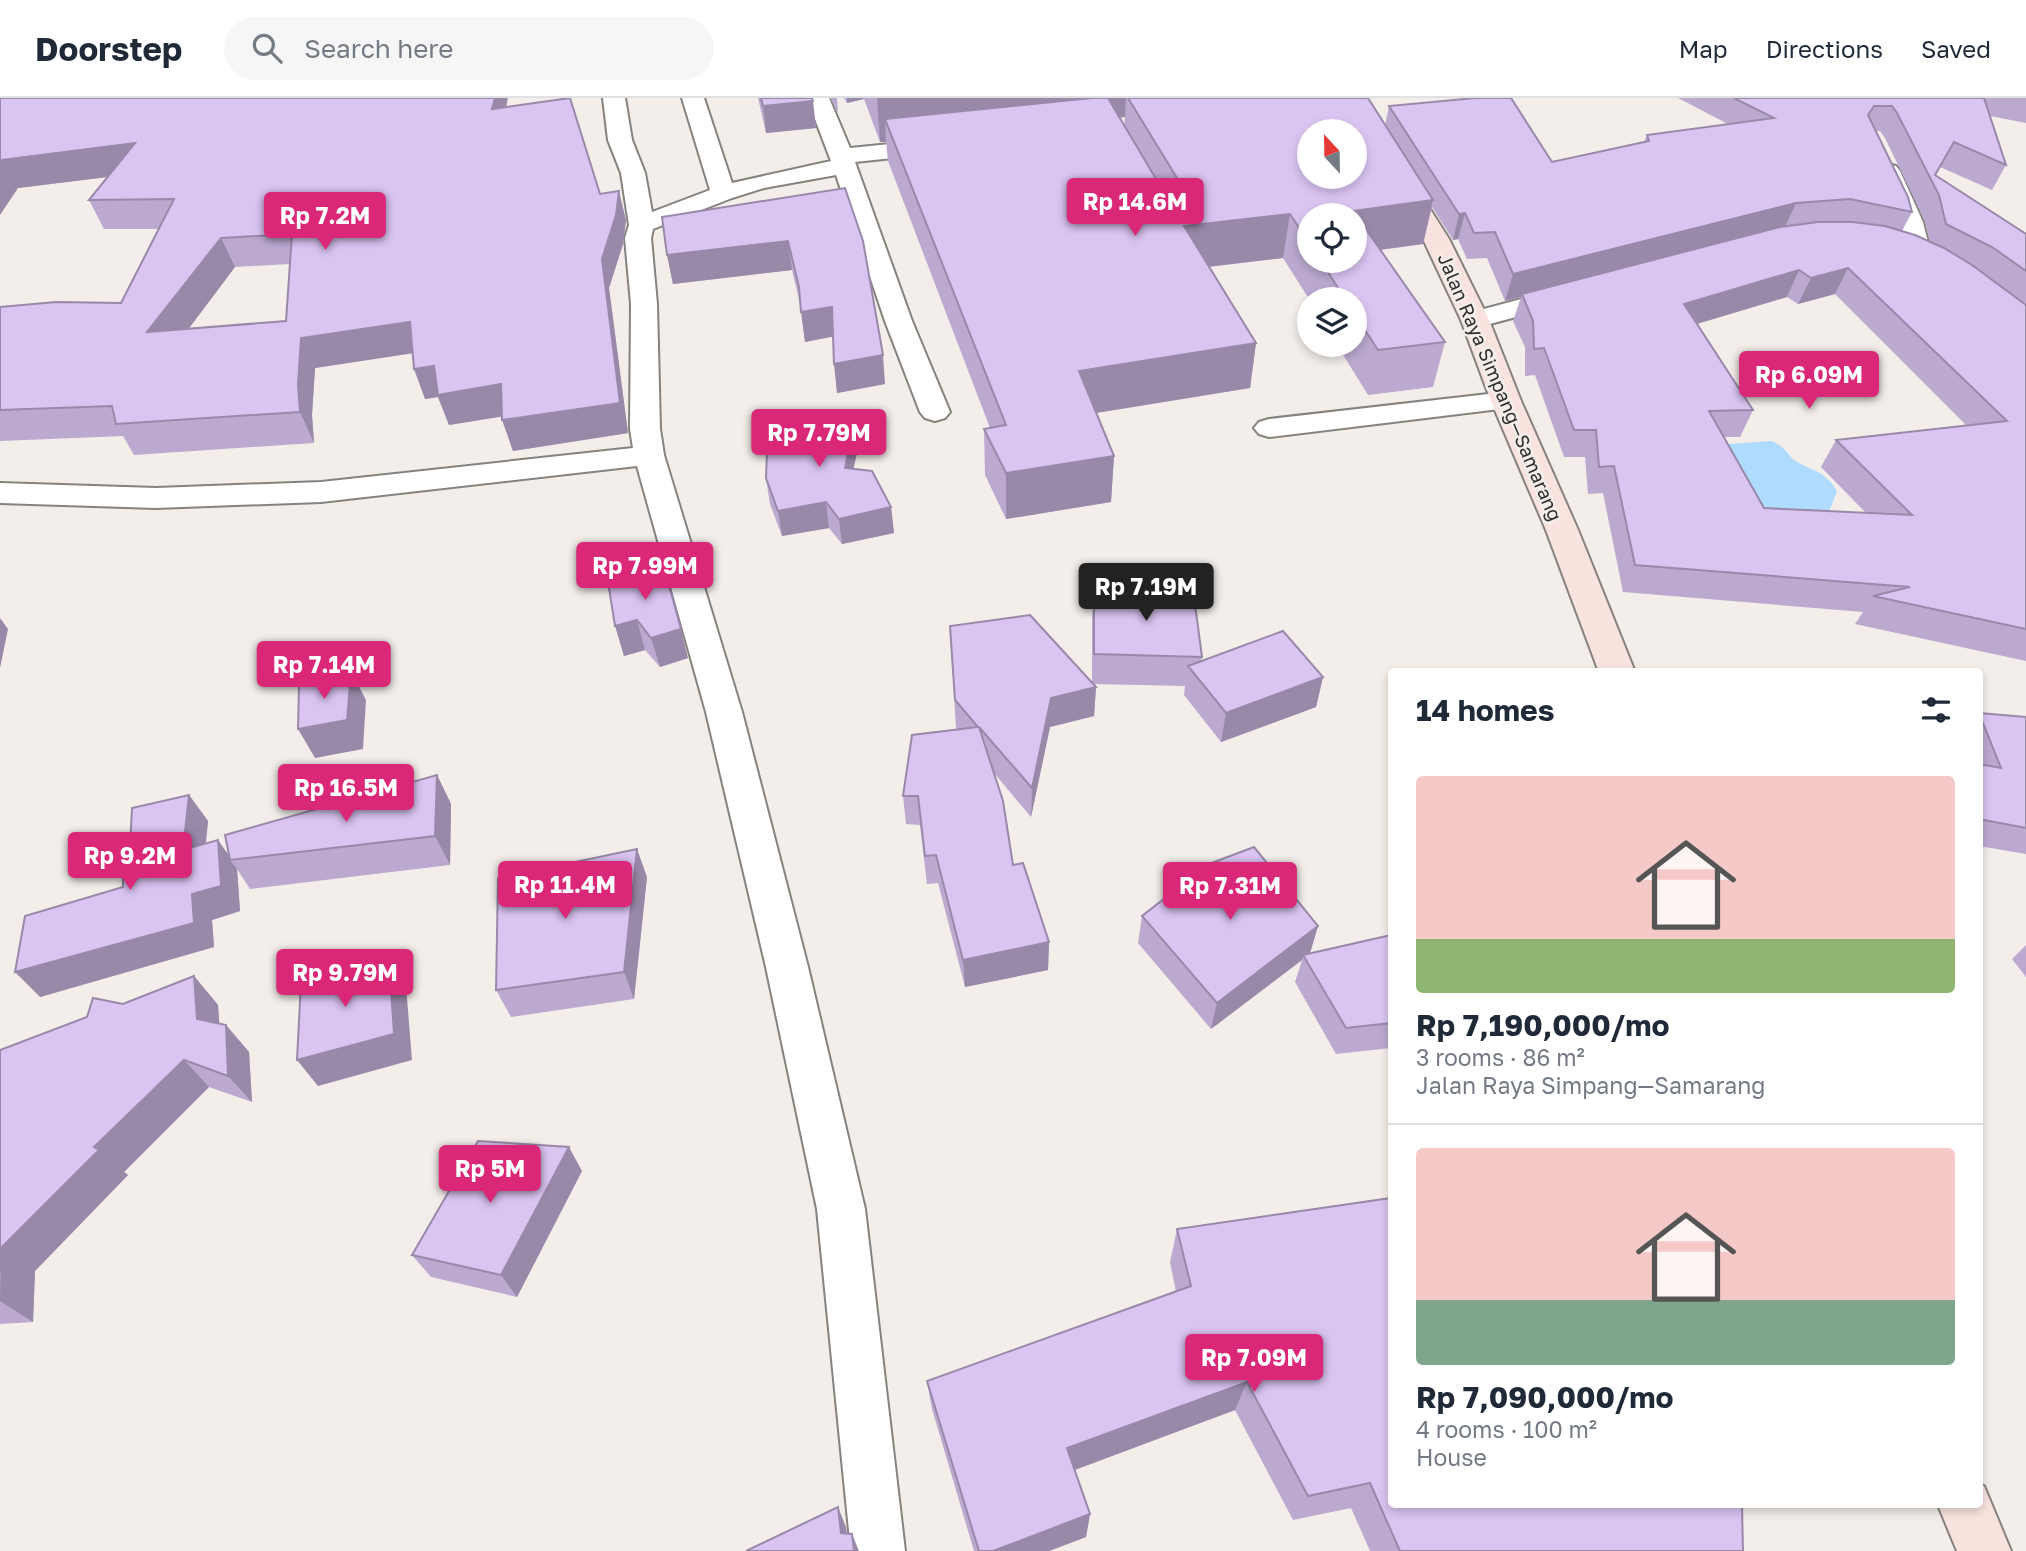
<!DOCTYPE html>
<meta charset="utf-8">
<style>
:root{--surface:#fff;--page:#f6f6f7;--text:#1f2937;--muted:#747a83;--line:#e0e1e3;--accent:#db2777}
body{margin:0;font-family:"Golos Text",sans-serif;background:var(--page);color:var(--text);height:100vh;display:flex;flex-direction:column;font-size:26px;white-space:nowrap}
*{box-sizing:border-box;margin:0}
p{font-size:23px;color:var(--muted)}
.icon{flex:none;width:38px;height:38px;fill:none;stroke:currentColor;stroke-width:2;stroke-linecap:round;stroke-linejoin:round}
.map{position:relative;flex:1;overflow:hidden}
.side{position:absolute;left:1388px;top:570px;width:595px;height:840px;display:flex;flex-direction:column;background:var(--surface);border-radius:7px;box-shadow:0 4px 10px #0003}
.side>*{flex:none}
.needle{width:46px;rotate:338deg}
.buttons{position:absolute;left:1297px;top:21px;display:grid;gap:14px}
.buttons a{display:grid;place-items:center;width:70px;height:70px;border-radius:50%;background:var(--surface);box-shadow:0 4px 10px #0003;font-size:35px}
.price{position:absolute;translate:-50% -60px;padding:0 16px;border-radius:7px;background:var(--accent);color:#fff;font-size:23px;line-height:46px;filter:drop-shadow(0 2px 4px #0008)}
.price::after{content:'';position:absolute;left:50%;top:42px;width:21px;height:16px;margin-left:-10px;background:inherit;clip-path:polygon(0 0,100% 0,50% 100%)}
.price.selected{background:#222;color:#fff}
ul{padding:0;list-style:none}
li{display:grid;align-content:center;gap:14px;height:371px;padding:0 28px}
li+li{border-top:2px solid var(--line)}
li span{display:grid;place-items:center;height:217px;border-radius:7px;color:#555}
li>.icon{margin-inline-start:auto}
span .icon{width:126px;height:126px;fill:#fffc;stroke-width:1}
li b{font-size:30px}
h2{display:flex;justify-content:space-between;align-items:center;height:84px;padding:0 28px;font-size:30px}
header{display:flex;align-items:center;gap:42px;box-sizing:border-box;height:98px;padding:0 35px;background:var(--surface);border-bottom:2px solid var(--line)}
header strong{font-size:33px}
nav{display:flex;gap:38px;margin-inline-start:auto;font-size:24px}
.search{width:490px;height:63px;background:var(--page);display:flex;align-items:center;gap:18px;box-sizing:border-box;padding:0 24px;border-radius:38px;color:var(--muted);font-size:26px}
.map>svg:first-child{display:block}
</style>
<header>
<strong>Doorstep</strong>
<div class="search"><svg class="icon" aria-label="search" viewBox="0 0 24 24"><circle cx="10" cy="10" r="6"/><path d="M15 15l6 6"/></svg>Search here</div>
<nav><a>Map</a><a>Directions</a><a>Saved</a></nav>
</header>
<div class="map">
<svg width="2026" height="1453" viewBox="0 0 2026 1453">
<rect width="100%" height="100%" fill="#f3eeea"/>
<path fill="#afdbfe" d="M1771 343C1787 349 1786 357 1797 364 1815 374 1825 373 1837 393L1823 430 1745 413 1713 360 1729 346Z"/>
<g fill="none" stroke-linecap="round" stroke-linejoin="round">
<g stroke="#86827e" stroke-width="4">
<path id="street" d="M603 0H625L632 42 645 75 652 114 710 92 682 0H704L732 85 831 63 807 0H829L850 50 940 41 948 43 952 48 948 53 940 55 855 64 912 223 950 314 945 320 935 323 925 320 920 314 885 223 836 77 764 90 732 100 653 131 651 140 657 206 660 331 664 357 742 614 808 869 865 1111 905 1453H851L817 1111 766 869 706 614 637 368 321 404 156 410 0 405V385L156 390 321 384 633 350 630 331 631 206 625 140 629 127 621 75 608 42Z
M1888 66 1896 68 1900 73 1923 124 1931 156 1927 161 1918 164 1909 161 1897 124 1876 73 1880 68Z
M1567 189 1576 191 1580 197 1576 203 1475 230 1465 228 1461 222 1465 216Z
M1506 294 1516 297 1521 303 1516 309 1269 339 1259 336 1254 330 1259 324 1269 321Z"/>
</g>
<g stroke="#86827e" stroke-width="4">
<path id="secondary" d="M1338 0H1360L1449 141 1489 222 1521 303 1578 432 1635 574H1599L1546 432 1491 303 1461 222 1423 141Z
M1979 1386 1984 1388 2011 1453H1957L1938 1407H1979Z"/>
</g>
<use href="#street" fill="#fff" fill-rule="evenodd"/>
<use href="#secondary" fill="#fae3df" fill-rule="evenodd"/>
</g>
<path fill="#bba9d0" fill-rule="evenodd" d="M0 0 506 9 600 96 626 122 623 146 609 190 628 335 513 353 502 318 449 327 438 299 425 301 412 255 315 270 312 317 314 345 134 357 123 338 0 343V209L121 205 159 131H104L89 102 108 79 18 90ZM290 166 286 223 188 231 235 169Z
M758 0H812L816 30 766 35Z
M830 0H837L838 15Z
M844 0H1368L1385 27 1389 8 1552 64 1644 44 1647 37 1728 26 1678 0H2026V25L1990 18 2006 67 1992 92 1940 69 1935 78 2026 136V563L1855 526 1863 514 1623 494 1603 395 1588 396 1585 359H1564L1535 277 1525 278V249L1513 223 1521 199 1505 203 1487 160 1467 161 1458 141 1453 142 1432 109 1423 146 1381 152 1445 244 1433 289 1368 297 1337 247H1354V201H1309L1283 160 1209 169 1256 245 1250 290 1096 315 1114 358 1111 404 1006 421 985 377 984 331 990 330 888 63 886 44H880L864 1 847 5ZM1125 19 1124 28 1119 20ZM1876 33H1880L1885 40 1925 123 1930 144 1902 133 1912 114ZM1309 117 1354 163H1309ZM1835 196 1967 328 1836 342 1821 369 1866 415 1764 410 1723 339H1740L1753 312 1697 226 1787 199 1798 206Z
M845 90 885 286 837 295 833 238 805 244 801 210 792 172 673 186 667 157Z
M859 346 853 371 891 409 894 435 842 446 829 430 782 438 770 406 766 380Z
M608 484 688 560 660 569 645 552 624 558Z
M1094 491 1202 559 1201 563 1323 579 1316 609 1221 644 1184 597 1185 588 1093 586 1096 589 1094 618 1050 629 1031 719 994 675 1013 767 1049 844 1048 872 965 889 938 785 927 786 920 727 906 726 903 698 956 631 950 528 1092 585V521Z
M1979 615 2026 619V756L1979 748Z
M437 677 451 706 450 767 250 791 237 771 240 813 212 822 214 849 40 899 123 789 129 768 189 697 208 723 206 746 218 742 229 758Z
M647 779 634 901 511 919 496 892Z
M1142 818 1318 828 1310 855 1391 837V950L1336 956 1295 884 1302 862 1211 931 1138 845Z
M2026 847V879L2012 861Z
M194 878 218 907 219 925 226 927 249 954 252 1004 209 989 124 1074 128 1077 35 1173 33 1224 0 1226V952Z
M582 1073 517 1199 431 1179 412 1157Z
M1177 1131 1743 1453H1370L1351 1410 1293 1422 1235 1312 1074 1372 1090 1416 1086 1439 1049 1453H974L932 1311 927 1283 1176 1194 1170 1164Z"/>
<path fill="#9989a9" d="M495 0H508L500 39 492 11Z
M847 0H863L864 1 847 5Z
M877 0H1126L1125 19 893 43 885 21 886 44H880Z
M813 3 816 30 766 35 763 8Z
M135 45 148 74 18 90 0 117V65L2 62Z
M619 93 626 122 623 146 609 190 628 335 513 353 502 322 602 161Z
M1433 102 1423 146 1354 155 1353 113Z
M1796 105 1784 131 1522 196 1521 199 1505 203 1513 176Z
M1465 115 1458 141 1453 142 1459 116Z
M1290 116 1283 160 1179 172 1184 128Z
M221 140 235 169 163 265 147 234Z
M788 143 792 172 673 186 667 157Z
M1848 170 1835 196 1798 206 1811 180Z
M1799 172 1787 199 1673 233 1684 206Z
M832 209 836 238 805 244 801 214Z
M410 224 421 254 315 270 312 317 314 345 300 314 298 287 301 240Z
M1256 245 1250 290 1077 318 1079 273Z
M883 257 885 286 837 295 834 266Z
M434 268 501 286 511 317 449 327 438 299 425 301 414 271Z
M856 320 859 346 848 396 845 370Z
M1114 358 1111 404 1006 421V375Z
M826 404 829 430 782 438 778 413Z
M891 409 894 435 842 446 839 421Z
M0 520 8 531 0 570Z
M637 522 645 552 624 558 615 528Z
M681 531 688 560 660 569 651 540Z
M351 573 366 602 363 651 315 660 298 631Z
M1323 579 1316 609 1221 644 1226 615Z
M1096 589 1094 618 1050 629 1031 719 1032 690 1051 600Z
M437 677 451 706 450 767 435 738Z
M189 697 208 723 202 778 183 752Z
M218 742 232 762H230L237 771 240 813 212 822 214 849 40 899 15 874 192 796Z
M637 751 647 779 634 901 624 874Z
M1318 828 1310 855 1303 857 1302 862 1211 931 1217 905Z
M1049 844 1048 872 965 889 963 862Z
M389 861 406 888 412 962 318 988 297 962Z
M194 878 218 907 221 948 197 921Z
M226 927 249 954 252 1004 228 978Z
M184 962 209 989 124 1074 128 1077 35 1173 33 1224 0 1203 1 1150 94 1049Z
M569 1049 582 1073 517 1199 501 1177Z
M1247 1284 1235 1312 1064 1376 1067 1350Z
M838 1409 846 1429 849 1453 841 1435Z
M1090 1416 1086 1439 1049 1453H993Z
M852 1436 859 1453H854Z"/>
<path fill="#dac4f2" stroke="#9989a9" stroke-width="2" fill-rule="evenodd" d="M0 0H495L492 11 570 0 600 96 619 93 616 117 602 161 620 305 502 322 501 286 438 297 434 268 414 271 410 224 301 240 298 287 300 314 116 326 112 308 0 312V209L56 204 121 205 174 101 89 102 135 45 2 62 0 65ZM292 136 286 223 147 234 221 140Z
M761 0H812L813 3 763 8Z
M1092 0H1108L1178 118 1189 124 1195 122 1199 116 1128 0H1368L1433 102 1353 113 1445 244 1378 252 1354 215V201H1345L1321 163H1354V117H1309V145L1290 116 1184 128 1256 245 1079 273 1114 358 1006 375 984 331 1006 327 885 21ZM1309 33H1354V79H1309Z
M1475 0H1511L1552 64 1649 43 1647 37 1774 20 1734 0H1984L2006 67 1954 44 1935 77 2026 136V173L1992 149 1946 126 1939 97 1897 15 1892 8H1874L1868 17 1908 99 1912 114 1850 101 1796 105 1513 176 1495 134 1474 135 1465 115 1459 116 1389 8Z
M845 90 863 143 883 257 834 266 832 209 801 214 799 189 788 143 667 157 662 119Z
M1818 124H1853L1885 128 1915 137 1944 150 1972 167 2026 207V531L1873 498 1910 489 1635 467 1614 368 1599 369 1596 332H1574L1544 250 1534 251 1533 223 1522 196 1780 129ZM1848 170 2007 323 1836 342 1912 417 1764 410 1709 313 1753 312 1684 206 1799 172 1811 180Z
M856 320 845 370 872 373 891 409 839 421 826 404 778 413 766 380 768 326Z
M664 469 681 531 651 540 637 522 615 528 608 484Z
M1094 491H1193L1202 559 1094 556Z
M1030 517 1096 589 1051 600 1032 690 979 629 1003 703 1013 767 1023 765 1049 844 963 862 936 757 925 758 918 698H903L912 637 978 629 955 602 950 528Z
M1283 533 1323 579 1226 615 1188 568Z
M351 573 347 622 298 631 299 586Z
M1979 615 2026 619V730L1979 721V666L2001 670Z
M437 677 435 738 230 762 225 737Z
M189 697 183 752 218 742 221 788 192 796 194 825 15 874 25 818 123 789V769L129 768 132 710Z
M1254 749 1318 828 1217 905 1142 818 1209 766Z
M637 751 624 874 496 892 498 780Z
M1391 837V925L1346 930 1303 857Z
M389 861 394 936 297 962 301 884Z
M194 878 197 921 226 927 228 978 184 962 94 1049 99 1052 1 1150 0 1175V952L87 919 93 900 123 906Z
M478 1043 569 1049 501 1177 412 1157Z
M1391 1100V1407H1742L1743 1453H1400L1370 1385 1308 1398 1247 1284 1067 1350 1090 1416 993 1453H979L927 1283 1191 1188 1177 1131Z
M838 1409 841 1435 852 1436 854 1453H746Z"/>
<g text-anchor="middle" stroke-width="5" stroke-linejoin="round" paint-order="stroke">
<g font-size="19" fill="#312f2e" stroke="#f3eeea">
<text transform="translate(1500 289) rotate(67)" y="7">Jalan Raya Simpang—Samarang</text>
</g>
</g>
</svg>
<div class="buttons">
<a><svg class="needle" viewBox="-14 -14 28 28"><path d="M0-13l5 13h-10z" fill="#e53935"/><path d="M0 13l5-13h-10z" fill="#747a83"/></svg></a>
<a><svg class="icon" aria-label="locate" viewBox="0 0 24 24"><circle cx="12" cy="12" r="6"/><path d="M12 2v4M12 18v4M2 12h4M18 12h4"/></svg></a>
<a><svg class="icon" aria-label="layers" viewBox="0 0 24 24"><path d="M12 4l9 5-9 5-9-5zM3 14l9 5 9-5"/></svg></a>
</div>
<b class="price" style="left:1135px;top:140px">Rp 14.6M</b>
<b class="price" style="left:325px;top:154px">Rp 7.2M</b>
<b class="price" style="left:1809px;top:313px">Rp 6.09M</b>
<b class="price" style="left:819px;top:371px">Rp 7.79M</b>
<b class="price" style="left:645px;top:504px">Rp 7.99M</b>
<b class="price selected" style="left:1146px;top:525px">Rp 7.19M</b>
<b class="price" style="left:324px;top:603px">Rp 7.14M</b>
<b class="price" style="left:346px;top:726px">Rp 16.5M</b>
<b class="price" style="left:130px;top:794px">Rp 9.2M</b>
<b class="price" style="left:565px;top:823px">Rp 11.4M</b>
<b class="price" style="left:1230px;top:824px">Rp 7.31M</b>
<b class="price" style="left:345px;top:911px">Rp 9.79M</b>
<b class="price" style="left:490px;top:1107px">Rp 5M</b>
<b class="price" style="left:1254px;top:1296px">Rp 7.09M</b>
<section class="side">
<h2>14 homes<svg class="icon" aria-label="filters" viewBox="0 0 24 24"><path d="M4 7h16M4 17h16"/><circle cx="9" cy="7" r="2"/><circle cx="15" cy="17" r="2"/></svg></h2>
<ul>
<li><span style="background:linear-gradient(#f6c9c9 75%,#8fb573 0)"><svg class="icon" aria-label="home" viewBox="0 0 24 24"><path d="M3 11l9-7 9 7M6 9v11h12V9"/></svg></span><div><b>Rp 7,190,000/mo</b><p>3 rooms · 86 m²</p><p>Jalan Raya Simpang—Samarang</p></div></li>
<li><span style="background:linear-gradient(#f6c9c9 70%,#7fa58c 0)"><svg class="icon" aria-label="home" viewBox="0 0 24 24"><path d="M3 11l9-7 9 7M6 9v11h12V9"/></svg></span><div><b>Rp 7,090,000/mo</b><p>4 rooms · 100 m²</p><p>House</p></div></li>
</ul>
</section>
</div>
